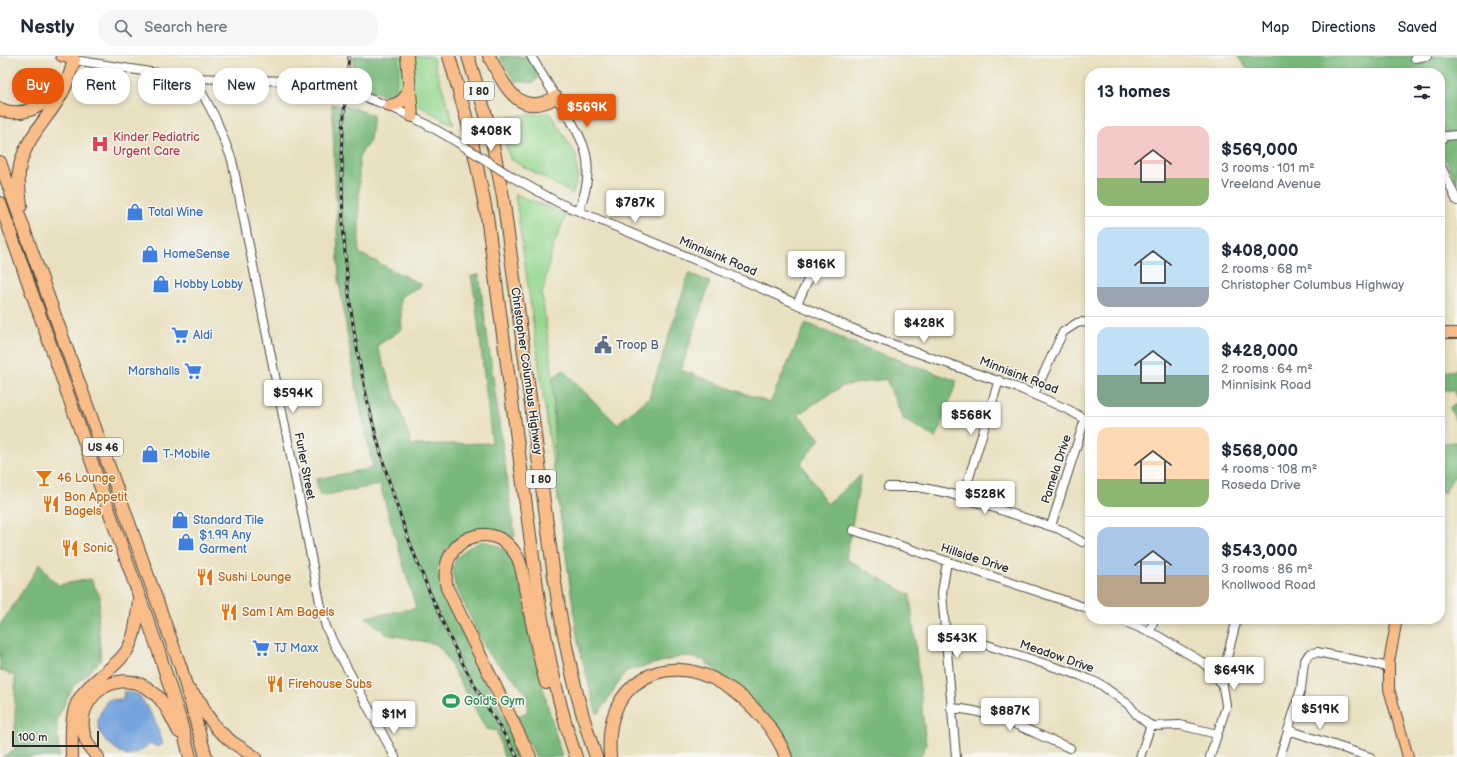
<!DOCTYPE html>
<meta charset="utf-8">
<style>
:root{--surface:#fff;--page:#f6f6f7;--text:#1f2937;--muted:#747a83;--line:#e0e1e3;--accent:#ea580c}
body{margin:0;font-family:"Balsamiq Sans",sans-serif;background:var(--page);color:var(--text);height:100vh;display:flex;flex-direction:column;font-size:15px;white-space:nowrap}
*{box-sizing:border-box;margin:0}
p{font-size:13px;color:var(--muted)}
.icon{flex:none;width:22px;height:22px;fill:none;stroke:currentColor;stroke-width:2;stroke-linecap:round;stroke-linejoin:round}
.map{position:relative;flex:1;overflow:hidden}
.drawer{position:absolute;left:1085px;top:12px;width:360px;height:556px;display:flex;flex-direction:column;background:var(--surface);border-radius:16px;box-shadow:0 2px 6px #0003}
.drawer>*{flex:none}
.banner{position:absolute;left:12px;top:12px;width:380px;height:36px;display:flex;gap:8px}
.scale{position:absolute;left:12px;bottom:10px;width:87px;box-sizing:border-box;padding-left:4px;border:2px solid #2b2b2b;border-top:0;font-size:11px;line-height:14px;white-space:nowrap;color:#2b2b2b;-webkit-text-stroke:3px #f6f6f2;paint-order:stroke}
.price{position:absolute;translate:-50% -34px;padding:0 9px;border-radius:4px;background:#fff;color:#222;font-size:13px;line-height:26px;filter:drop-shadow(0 1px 2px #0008)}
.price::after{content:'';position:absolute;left:50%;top:24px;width:12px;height:9px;margin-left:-6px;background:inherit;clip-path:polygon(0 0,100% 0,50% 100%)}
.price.selected{background:var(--accent);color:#fff}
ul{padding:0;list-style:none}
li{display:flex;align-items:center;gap:12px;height:100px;padding:0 12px}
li+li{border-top:1px solid var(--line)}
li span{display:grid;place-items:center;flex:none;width:112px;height:80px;border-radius:12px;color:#555}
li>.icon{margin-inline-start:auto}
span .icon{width:48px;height:48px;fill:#fffc;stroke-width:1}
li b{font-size:17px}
h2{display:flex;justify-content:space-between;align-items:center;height:48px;padding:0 12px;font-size:17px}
.pill{padding:0 14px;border-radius:16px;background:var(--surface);box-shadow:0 2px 6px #0003;font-size:14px;line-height:36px}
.pill.selected{background:var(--accent);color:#fff}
header{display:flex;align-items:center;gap:24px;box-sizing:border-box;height:56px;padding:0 20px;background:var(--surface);border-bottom:1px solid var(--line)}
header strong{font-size:19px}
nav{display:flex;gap:22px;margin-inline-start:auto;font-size:14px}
.search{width:280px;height:36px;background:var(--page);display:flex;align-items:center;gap:10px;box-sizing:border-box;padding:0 14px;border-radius:16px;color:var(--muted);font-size:15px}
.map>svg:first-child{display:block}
</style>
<header>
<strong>Nestly</strong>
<div class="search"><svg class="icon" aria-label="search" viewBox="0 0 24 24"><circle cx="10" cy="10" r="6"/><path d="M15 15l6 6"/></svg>Search here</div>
<nav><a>Map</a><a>Directions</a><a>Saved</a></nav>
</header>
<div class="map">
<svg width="1457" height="701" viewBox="0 0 1457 701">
<rect width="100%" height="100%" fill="#f6f6f2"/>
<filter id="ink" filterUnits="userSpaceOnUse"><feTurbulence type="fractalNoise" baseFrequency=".025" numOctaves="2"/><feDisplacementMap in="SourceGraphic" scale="8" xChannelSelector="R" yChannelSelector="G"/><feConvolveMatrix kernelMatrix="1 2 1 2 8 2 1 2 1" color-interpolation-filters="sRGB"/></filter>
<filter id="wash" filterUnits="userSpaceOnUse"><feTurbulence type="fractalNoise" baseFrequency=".012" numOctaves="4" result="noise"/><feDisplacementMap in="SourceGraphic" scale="16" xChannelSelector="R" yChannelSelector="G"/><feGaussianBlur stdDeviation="0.9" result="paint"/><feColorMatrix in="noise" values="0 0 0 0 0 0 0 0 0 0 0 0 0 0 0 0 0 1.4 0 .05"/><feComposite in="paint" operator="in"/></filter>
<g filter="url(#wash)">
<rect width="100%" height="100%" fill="#e9e0bf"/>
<path fill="#95d78f" stroke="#60815d" d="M397 0H432L454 69 421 51 393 41 399 12Z
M550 57 576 99 578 122 573 138 510 103 498 61Z
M515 138 566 159 552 193 542 239 553 322 555 408H553Z"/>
<path fill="#78b87a" stroke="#527252" d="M354 0H397L399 12 393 41 351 30Z
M499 0H532L542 17 533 27 514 25Z
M1237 0H1457V128L1443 98 1440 99V17H1250Z
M332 48 356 53 373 59 370 85 359 100V197L422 229 400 241 402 273 377 290 412 389 492 387 475 241 471 220 479 219 515 481 480 475 461 479 446 493 437 513 442 533 523 701H504L497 675 486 673 443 595 436 588 386 578 366 561 416 552 380 429 320 440 316 423 373 412 356 331 339 226Z
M689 217 710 226 681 314 770 347 806 267 863 291 957 325 936 382 903 363 886 323 843 330 798 358 820 383 801 407 827 448 861 419 846 503 910 539 926 689 920 701H787L776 667 703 604 684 600 626 615 599 657H596L578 586 553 408 555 407 553 322 563 314 617 368 649 342Z
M1457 314V343L1453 334H1440V316Z
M1457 348V369L1450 351Z
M1457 386V421H1453L1445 437 1440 435V387Z
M482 485C501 489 504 493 516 508L541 625 562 701H536L515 658 521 659 527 656 528 640 514 623 488 598 455 529 452 513 457 501 468 492Z
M40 507 51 523 59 529 91 523 100 541 98 567 101 604 73 631 57 663 59 701H2L15 694V620L0 614V569L30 524Z"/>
<path fill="#75a3de" stroke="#506784" d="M124 635 139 639 154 662 163 688 159 691 150 688 140 695 127 700C114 692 97 682 98 664 99 658 104 650 107 644L123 643Z"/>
</g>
<g filter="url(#ink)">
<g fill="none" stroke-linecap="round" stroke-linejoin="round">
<g stroke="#484641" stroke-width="10">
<path id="minor" d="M531 0C540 16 550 31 560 47 586 88 597 107 579 155
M1415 2 1427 0
M74 4 150 16 194 22 286 25 331 32
M194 22 216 63 232 104 321 551 326 571 333 586 395 701
M364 41C398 52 427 68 457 86
M1440 85 1445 80 1457 79
M1440 108 1457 145
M514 122 559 147 724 216 851 272 886 286 1021 333 1069 354 1090 366
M797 248 819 200
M1034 338 1063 276 1077 267 1082 266 1090 267
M888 431H918L948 437 1059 473 1082 486
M963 441 999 324
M1051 470 1085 363
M853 474 1090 553
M947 505 942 537 956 701
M1119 563 1158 580 1202 606 1216 619 1223 630
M1150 576 1154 563
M945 585 961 584 978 586 1079 619 1100 628 1129 649 1137 659 1148 668 1154 670 1180 669 1217 678
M951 652C994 654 1031 677 1070 692
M1288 674 1370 701
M1140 701 1151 669
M1210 701 1226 651C1226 642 1222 634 1223 625 1225 604 1232 583 1237 563
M1280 701 1301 633 1304 606 1309 598 1317 596 1389 611"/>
</g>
<g stroke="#484641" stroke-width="12">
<path id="major" d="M61 0 74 4
M1440 277H1457
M1397 563 1389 606V633L1408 701"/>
</g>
<g stroke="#484641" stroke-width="14">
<path id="highway" d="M407 0 412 60
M449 0 469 71 487 160 539 546C548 599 559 651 576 701
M468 0 489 69 503 141 554 520C563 581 575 642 596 701
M489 0C504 28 518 64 556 41
M390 50C400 48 407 43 409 32
M0 53C22 62 47 51 58 30
M0 106 181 612 206 701
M0 147 158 593 180 663 190 701
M21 150C20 139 18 127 19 116 22 87 44 67 58 44 66 32 70 18 74 4
M190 635 201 647 206 658 218 674 232 686 255 701
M72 701C72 684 70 663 77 647 88 625 113 615 126 596 136 581 137 560 139 543
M98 701C55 659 111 600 154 637 166 647 172 663 179 676
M530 701 447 532C436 484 491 460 515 497 523 508 523 524 526 537 532 567 538 597 546 627
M610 701C608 673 612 648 634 629 690 584 766 648 786 701"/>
</g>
<use href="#minor" stroke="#fff" stroke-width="8"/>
<use href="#major" stroke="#f8bd89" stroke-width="10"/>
<use href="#highway" stroke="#f8bd89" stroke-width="12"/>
<g stroke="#2b2b2b" stroke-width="3">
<path id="rail" d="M349 0C345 39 342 79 342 118 341 270 378 423 441 562 453 590 467 617 483 644 494 663 507 681 517 701"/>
</g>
<use href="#rail" stroke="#f6f6f2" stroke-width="1.5" stroke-dasharray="4.5" stroke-linecap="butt"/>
<g stroke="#484641" stroke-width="10" stroke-linecap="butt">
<path id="minor-bridge" d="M331 32 364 41
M457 86 514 122"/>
</g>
<use href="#minor-bridge" stroke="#fff" stroke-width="8"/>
</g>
</g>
<defs>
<g id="hospital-bare" transform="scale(1.38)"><path d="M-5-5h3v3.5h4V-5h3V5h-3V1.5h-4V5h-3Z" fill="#e0444e" stroke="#f6f6f2" stroke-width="2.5" paint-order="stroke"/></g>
<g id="shop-bare" transform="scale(1.38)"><path d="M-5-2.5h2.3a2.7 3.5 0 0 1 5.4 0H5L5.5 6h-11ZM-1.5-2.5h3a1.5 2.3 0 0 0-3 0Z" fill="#3f7fe0" stroke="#f6f6f2" stroke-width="2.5" paint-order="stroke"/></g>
<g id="supermarket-bare" transform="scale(1.38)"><path d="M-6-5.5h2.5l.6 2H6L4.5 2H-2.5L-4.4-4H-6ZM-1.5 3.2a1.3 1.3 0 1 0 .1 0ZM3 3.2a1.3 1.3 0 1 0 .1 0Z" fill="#3f7fe0" stroke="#f6f6f2" stroke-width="2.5" paint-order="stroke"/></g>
<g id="civic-bare" transform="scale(1.38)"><path d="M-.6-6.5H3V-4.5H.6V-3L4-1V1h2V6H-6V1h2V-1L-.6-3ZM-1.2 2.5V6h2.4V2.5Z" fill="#5c6f8a" stroke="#f6f6f2" stroke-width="2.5" paint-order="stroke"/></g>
<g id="bar-bare" transform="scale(1.38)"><path d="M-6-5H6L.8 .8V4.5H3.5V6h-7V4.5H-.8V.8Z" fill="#e8710a" stroke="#f6f6f2" stroke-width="2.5" paint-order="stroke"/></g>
<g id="restaurant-bare" transform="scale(1.38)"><path d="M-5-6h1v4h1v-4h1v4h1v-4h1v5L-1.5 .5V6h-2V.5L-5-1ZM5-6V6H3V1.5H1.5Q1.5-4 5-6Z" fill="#e8710a" stroke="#f6f6f2" stroke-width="2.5" paint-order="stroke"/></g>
<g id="stadium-bare" transform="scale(1.38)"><path d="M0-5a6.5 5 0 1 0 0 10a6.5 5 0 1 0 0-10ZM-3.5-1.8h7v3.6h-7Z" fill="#2e9e5b" stroke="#f6f6f2" stroke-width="2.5" paint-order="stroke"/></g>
</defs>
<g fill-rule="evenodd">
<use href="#hospital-bare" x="100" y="88"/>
<use href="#shop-bare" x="135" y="156"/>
<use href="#shop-bare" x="150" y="198"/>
<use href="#shop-bare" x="161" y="228"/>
<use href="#supermarket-bare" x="180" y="279"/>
<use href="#civic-bare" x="603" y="289"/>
<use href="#supermarket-bare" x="193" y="315"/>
<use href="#shop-bare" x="150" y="398"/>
<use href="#bar-bare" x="44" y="422"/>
<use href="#restaurant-bare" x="51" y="448"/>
<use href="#shop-bare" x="180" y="464"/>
<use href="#shop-bare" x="186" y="486"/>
<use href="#restaurant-bare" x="70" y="492"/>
<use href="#restaurant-bare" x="205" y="521"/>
<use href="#restaurant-bare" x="229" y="556"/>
<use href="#supermarket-bare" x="261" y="592"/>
<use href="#restaurant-bare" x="275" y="628"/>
<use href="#stadium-bare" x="451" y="645"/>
</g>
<g text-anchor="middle" stroke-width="3" stroke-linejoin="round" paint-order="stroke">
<g fill="#f6f6f2" stroke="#686867" stroke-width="1">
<rect x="464" y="26" width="30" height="18" rx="3"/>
<rect x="83" y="382" width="40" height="18" rx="3"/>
<rect x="526" y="414" width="30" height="18" rx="3"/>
</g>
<g font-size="11" font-weight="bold" fill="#2b2b2b">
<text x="479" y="39">I 80</text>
<text x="103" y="395">US 46</text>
<text x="541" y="427">I 80</text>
</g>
<g font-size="12" fill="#be3a42" stroke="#f6f6f2" text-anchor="start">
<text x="113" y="85">Kinder Pediatric<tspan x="113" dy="14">Urgent Care</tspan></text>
</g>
<g font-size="12" fill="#366cbe" stroke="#f6f6f2" text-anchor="start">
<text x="148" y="160">Total Wine</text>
<text x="163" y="202">HomeSense</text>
<text x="174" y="232">Hobby Lobby</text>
<text x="193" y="283">Aldi</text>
<text x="180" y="319" text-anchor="end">Marshalls</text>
<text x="163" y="402">T-Mobile</text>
<text x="193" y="468">Standard Tile</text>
<text x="199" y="483">$1.99 Any<tspan x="199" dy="14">Garment</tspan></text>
<text x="274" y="596">TJ Maxx</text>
</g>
<g font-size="12" fill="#2b2b2b" stroke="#f6f6f2">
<text transform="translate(718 200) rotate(23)" y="4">Minnisink Road</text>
<text transform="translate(527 315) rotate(82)" y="4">Christopher Columbus Highway</text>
<text transform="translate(1019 319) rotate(21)" y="4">Minnisink Road</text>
<text transform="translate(305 410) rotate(79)" y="4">Furler Street</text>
<text transform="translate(1056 413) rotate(-72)" y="4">Pamela Drive</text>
<text transform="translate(975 502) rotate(18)" y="4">Hillside Drive</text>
<text transform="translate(1057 600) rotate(19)" y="4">Meadow Drive</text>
</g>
<g font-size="12" fill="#4e5e75" stroke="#f6f6f2" text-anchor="start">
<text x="616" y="293">Troop B</text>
</g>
<g font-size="12" fill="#c56008" stroke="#f6f6f2" text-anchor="start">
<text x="57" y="426">46 Lounge</text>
<text x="64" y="445">Bon Appetit<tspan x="64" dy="14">Bagels</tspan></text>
<text x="83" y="496">Sonic</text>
<text x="218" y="525">Sushi Lounge</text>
<text x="242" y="560">Sam I Am Bagels</text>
<text x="288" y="632">Firehouse Subs</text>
</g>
<g font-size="12" fill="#27864d" stroke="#f6f6f2" text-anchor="start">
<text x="464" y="649">Gold's Gym</text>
</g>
</g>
</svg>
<div class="scale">100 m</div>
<b class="price selected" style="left:587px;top:72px">$569K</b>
<b class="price" style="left:491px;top:96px">$408K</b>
<b class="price" style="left:635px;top:168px">$787K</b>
<b class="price" style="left:816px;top:229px">$816K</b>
<b class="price" style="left:924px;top:288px">$428K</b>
<b class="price" style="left:293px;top:358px">$594K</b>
<b class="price" style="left:971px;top:380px">$568K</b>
<b class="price" style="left:985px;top:459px">$528K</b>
<b class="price" style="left:957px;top:603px">$543K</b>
<b class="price" style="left:1234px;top:635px">$649K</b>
<b class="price" style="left:1320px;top:674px">$519K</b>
<b class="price" style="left:1010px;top:676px">$887K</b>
<b class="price" style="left:394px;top:679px">$1M</b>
<div class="banner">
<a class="pill selected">Buy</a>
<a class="pill">Rent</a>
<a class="pill">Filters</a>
<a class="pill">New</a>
<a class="pill">Apartment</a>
</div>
<section class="drawer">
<h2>13 homes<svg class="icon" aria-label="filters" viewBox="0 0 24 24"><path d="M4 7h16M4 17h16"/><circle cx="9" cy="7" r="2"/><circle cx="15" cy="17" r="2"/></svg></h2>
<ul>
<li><span style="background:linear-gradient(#f6c9c9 65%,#8fb573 0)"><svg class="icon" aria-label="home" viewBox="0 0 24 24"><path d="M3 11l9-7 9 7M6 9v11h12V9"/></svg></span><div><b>$569,000</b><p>3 rooms · 101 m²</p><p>Vreeland Avenue</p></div></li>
<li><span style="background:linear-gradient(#bfe0f5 75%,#9aa5b1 0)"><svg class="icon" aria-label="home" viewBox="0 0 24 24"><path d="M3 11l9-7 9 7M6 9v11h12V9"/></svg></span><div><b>$408,000</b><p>2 rooms · 68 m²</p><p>Christopher Columbus Highway</p></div></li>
<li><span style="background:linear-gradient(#bfe0f5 60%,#7fa58c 0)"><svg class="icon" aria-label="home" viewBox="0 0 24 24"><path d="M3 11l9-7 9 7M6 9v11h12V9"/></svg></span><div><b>$428,000</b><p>2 rooms · 64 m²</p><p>Minnisink Road</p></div></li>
<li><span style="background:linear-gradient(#ffd9b3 65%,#8fb573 0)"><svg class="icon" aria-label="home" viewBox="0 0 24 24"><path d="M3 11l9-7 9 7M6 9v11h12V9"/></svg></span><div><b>$568,000</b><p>4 rooms · 108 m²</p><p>Roseda Drive</p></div></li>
<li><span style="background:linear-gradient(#a9c7e8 60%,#b9a48a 0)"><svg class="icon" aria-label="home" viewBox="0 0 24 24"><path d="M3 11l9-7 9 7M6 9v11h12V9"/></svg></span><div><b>$543,000</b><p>3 rooms · 86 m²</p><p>Knollwood Road</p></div></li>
</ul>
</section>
</div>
